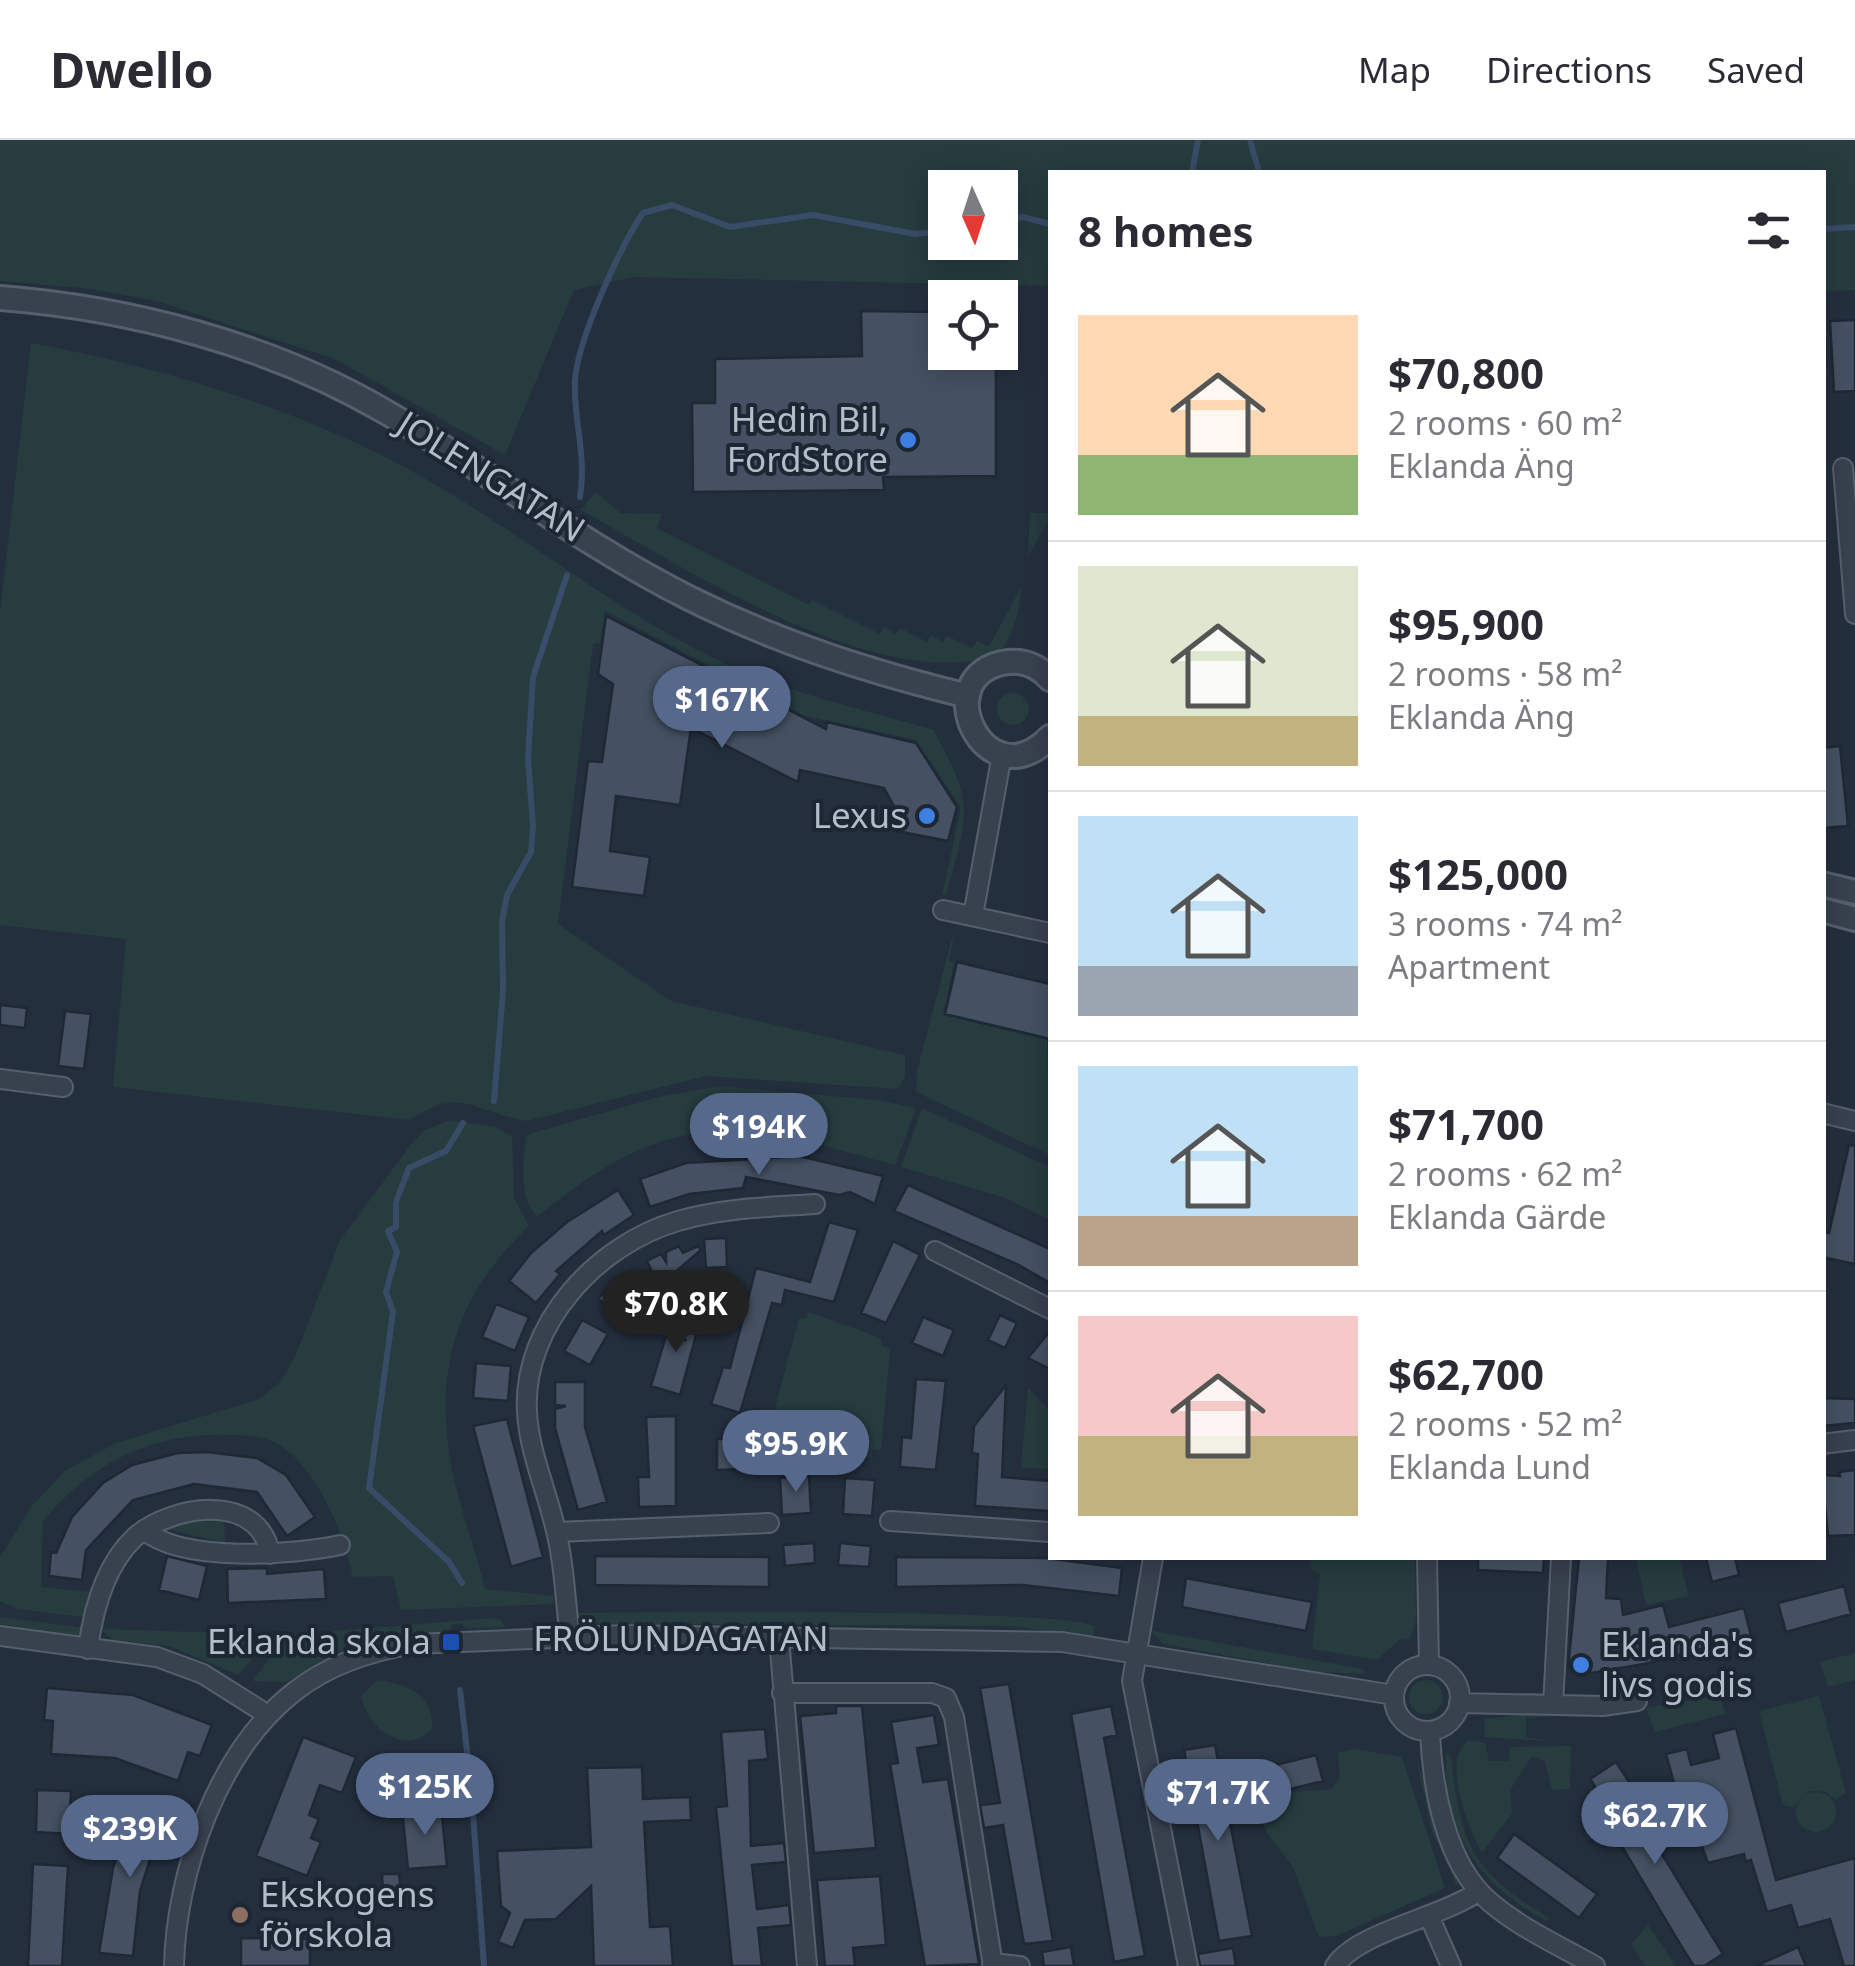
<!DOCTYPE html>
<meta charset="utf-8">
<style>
:root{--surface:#fff;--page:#f2f2f3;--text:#2b2b33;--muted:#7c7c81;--line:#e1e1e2;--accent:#56698c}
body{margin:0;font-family:"Noto Sans",sans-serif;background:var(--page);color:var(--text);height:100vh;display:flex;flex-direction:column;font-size:38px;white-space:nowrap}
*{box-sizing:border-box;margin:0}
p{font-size:32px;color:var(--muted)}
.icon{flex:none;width:55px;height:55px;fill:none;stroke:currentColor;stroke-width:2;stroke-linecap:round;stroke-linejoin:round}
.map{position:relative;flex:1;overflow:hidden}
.side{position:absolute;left:1048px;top:30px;width:778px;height:1390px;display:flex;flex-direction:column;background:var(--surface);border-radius:0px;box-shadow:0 5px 25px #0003}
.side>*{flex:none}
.needle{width:65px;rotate:177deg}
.fabs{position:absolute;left:928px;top:30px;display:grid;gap:20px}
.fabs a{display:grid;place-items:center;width:90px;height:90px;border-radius:0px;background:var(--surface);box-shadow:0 5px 25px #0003;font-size:50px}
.price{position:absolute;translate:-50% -85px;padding:0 22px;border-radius:35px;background:var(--accent);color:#fff;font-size:32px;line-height:65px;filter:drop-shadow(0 2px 5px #0008)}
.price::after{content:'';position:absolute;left:50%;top:60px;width:30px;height:22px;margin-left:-15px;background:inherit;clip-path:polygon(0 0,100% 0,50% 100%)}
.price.selected{background:#222;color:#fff}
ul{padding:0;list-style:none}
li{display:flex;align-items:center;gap:30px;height:250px;padding:0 30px}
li+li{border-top:2px solid var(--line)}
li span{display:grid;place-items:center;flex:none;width:280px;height:200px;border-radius:0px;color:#555}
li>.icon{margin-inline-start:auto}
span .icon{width:120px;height:120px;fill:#fffc;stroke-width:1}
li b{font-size:42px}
h2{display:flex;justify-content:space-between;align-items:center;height:120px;padding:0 30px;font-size:42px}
header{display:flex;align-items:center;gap:60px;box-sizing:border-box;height:140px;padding:0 50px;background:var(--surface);border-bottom:2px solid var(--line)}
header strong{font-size:48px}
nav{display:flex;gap:55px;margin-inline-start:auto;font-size:35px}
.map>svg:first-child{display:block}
</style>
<header>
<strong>Dwello</strong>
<nav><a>Map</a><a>Directions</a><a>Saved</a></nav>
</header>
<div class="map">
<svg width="1855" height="1826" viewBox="0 0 1855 1826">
<rect width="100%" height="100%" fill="#242f3e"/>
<path fill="#263c3f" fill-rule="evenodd" d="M0 0H1855V150L1823 151 1822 32H1050V146L633 137 574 150 505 315 335 219 156 161 92 149 0 141ZM945 48H1000V102H945Z
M31 203C176 230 321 275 448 352 539 407 622 474 718 520 787 553 860 568 933 590 976 666 968 670 947 753L942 755 961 668 916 600 805 576 605 471 600 503 593 504 558 784 671 861 905 915V936L898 949 706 936 527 981C476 973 460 944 410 980L113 947 126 799 0 785V473Z
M596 352 620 373 662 374 657 388 809 465 812 460 880 494 883 487 896 494 900 488 927 502 931 495 943 502 947 496 972 508 977 501 989 507 1021 447C1020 467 1014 497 999 512 991 520 973 521 962 522 845 532 681 426 581 370Z
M1030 373H1050V378L1028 416Z
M997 569a16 16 0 1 1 32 0a16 16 0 1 1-32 0Z
M955 787 949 821 954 823 943 875 1047 900 1050 1015 916 952 917 931Z
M719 946 877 960 916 968 895 1025C736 980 673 965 537 1077 518 1055 523 1025 526 997L532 993 659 957Z
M922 968 1050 1027V1080L1006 1058 901 1027Z
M451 980 496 987 512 996 514 1058 529 1086C456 1155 433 1230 452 1330 460 1370 476 1409 485 1449L554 1456 553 1464 401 1470 393 1436 353 1437C343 1393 320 1333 281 1306 266 1296 246 1295 229 1295 152 1292 92 1323 43 1381L41 1447 90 1452 83 1477 18 1469 0 1461V1417L31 1367 66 1330 116 1303 259 1259 280 1242 295 1217 340 1100 413 1002 425 990Z
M809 1172 881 1198 882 1206 890 1209 881 1310H873L872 1318 774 1317 772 1279 799 1178 806 1179Z
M1028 1248 1050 1271V1329L1021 1328Z
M224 1376 225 1403 163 1388 176 1379Z
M1311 1418H1415L1416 1480 1410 1499 1399 1500 1377 1520 1312 1509 1320 1434 1312 1429Z
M1636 1418H1679L1689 1456 1646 1465Z
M576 1473C638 1472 1073 1468 1095 1487L1093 1496H1086L1012 1486 623 1484 583 1483Z
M0 1477 71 1486 82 1488 80 1496 0 1484Z
M493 1478 502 1480 504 1487 464 1488 463 1484 451 1485V1490L365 1501 286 1542 253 1541 286 1495Z
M100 1489 259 1494 270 1498 238 1535 169 1506 113 1500Z
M1149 1490 1363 1529 1365 1534 1316 1532 1164 1504Z
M1855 1513V1540L1828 1547 1820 1522Z
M377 1540C404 1542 436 1556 432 1589 404 1617 367 1588 361 1556Z
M1409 1557a17 17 0 1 1 34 0a17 17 0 1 1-34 0Z
M1720 1555 1725 1574 1655 1592 1646 1568Z
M1819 1556 1846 1653 1835 1660 1827 1652 1810 1651 1793 1667 1783 1665 1759 1571Z
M1543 1573V1577L1526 1578V1597L1547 1601 1485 1597 1484 1579Z
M1469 1600 1485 1603 1489 1621H1509L1510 1607 1571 1606 1570 1649 1552 1650 1545 1622 1532 1616 1510 1650 1512 1673 1482 1713C1469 1689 1440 1619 1469 1600Z
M1353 1609 1402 1617 1445 1748 1336 1796 1319 1797 1293 1727 1267 1693 1254 1658C1271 1651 1310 1652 1332 1649L1340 1637 1338 1613Z
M1446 1613 1451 1616C1460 1704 1472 1732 1549 1778L1547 1781C1480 1746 1442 1692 1446 1613Z
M1416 1617 1459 1742 1457 1746 1431 1688Z
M1796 1672a20 20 0 1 1 40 0a20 20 0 1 1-40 0Z
M1648 1785 1676 1826H1645L1631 1804Z"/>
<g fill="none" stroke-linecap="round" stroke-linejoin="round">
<path stroke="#394c67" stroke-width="6" d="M1250 0 1259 32
M1192 32 1198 0
M1000 80 1023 77 1050 84
M1822 89 1855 87
M580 357C587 316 573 279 575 240 578 199 620 107 643 73L672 65 730 87 813 75 915 94 945 91
M494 961 503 851 502 782 507 755 531 712 533 686 528 619 533 537 567 435
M462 1443 449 1422 369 1348 393 1172 386 1152 397 1112 388 1091 396 1087V1062L409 1028 446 1011 463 983
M460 1550 469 1628
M472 1659 484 1826"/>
</g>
<path fill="#455162" stroke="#1f2835" stroke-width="2.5" d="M861 171 945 172V212H996V336L883 337 884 350 693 352 692 263H715V219L862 216Z
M1855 180V251L1834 252 1830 181Z
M606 476 826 589 827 582 916 603 957 667 948 701 897 691 900 677 884 648 800 630 798 642 691 588 680 665 616 656 610 711 650 717 644 756 572 747 588 621 602 622 613 544 598 534Z
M1840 606 1848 686 1822 688V608Z
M957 822 1050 844V899L945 874Z
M0 865 27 868 25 888 0 885Z
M65 871 91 874 84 929 58 926Z
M1849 1005 1855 1006V1124L1822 1117V1092L1829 1093Z
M799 1016 883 1036 875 1064 850 1052 839 1055 746 1037 743 1048 689 1054 650 1067 640 1039 686 1023Z
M908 1045 1050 1109V1143L1017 1124 894 1071Z
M618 1050 634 1075 604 1095 602 1091 556 1131 560 1134 536 1163 509 1141 531 1113 567 1082Z
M829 1082 858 1090 834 1162 785 1150 782 1165 772 1163 740 1273 711 1264 723 1227 730 1228 756 1128 810 1142Z
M726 1098 727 1127 706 1128 704 1099Z
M893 1101 920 1115 886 1183 861 1173Z
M679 1106 683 1113 698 1106 701 1110 659 1146 647 1121 661 1114 666 1122V1112Z
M625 1135 643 1156 618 1181 598 1158Z
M496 1164 529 1177 515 1211 482 1197Z
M671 1171 700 1180 680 1255 651 1246 669 1186 686 1201Z
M1000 1175 1017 1183 1005 1208 988 1200Z
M923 1177 954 1190 943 1216 912 1203Z
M582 1180 608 1194 590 1225 564 1211Z
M1050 1191V1229L1028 1218Z
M476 1223 511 1226 508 1261 473 1258Z
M916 1239 946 1241 936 1330 900 1327 902 1297 911 1298Z
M555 1242H585V1287L607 1362 578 1370 555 1288V1269L566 1266 555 1265Z
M1006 1245 1002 1337 1050 1341V1371L975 1366 978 1314 972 1313 974 1286Z
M1822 1258 1855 1259V1283L1822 1286Z
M676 1276V1366L639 1367 638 1337H649L646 1277Z
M507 1279 543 1417 511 1427 473 1286Z
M717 1299H753V1329L717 1330Z
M207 1312 257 1318 286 1335 315 1377 287 1396 257 1352 194 1344 133 1360 86 1410 82 1440 49 1436 51 1412 56 1413 72 1377 103 1343 132 1325 178 1313Z
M1855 1330V1395L1828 1396 1822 1335 1840 1336 1839 1332Z
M809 1336 811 1373 782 1375 780 1338Z
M845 1338 875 1340 872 1376 843 1374Z
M814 1403 815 1423 785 1426 783 1405Z
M840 1403 871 1406 869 1427 838 1425Z
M167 1416 207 1426 199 1460 159 1450Z
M595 1416 769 1417V1447L595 1445Z
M896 1417 1046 1418 1122 1428 1119 1456 1023 1445 896 1447Z
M1478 1418H1544L1543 1433 1478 1430Z
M1579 1418H1608L1606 1458 1621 1459 1623 1475 1663 1465 1669 1487 1744 1468 1751 1496 1644 1524 1591 1533 1568 1528Z
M1706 1418H1735L1739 1435 1712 1442Z
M267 1428V1434L324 1429 326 1459 228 1463 227 1429Z
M1186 1438 1312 1462 1306 1491 1182 1467Z
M1844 1446 1851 1474 1786 1492 1778 1463Z
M1009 1544 1053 1801 1024 1804 1003 1685 984 1688 980 1665 1000 1663 980 1548Z
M47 1548 133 1555 212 1585 200 1616 188 1612 178 1641 115 1618 51 1614 53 1581 44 1580Z
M836 1566H862L876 1708 814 1713 800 1576 836 1573Z
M1111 1566 1117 1595 1104 1598 1145 1816 1114 1822 1071 1574Z
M934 1575 939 1605 917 1608 923 1642 948 1639 979 1824 925 1826 890 1624 898 1623 891 1582Z
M1736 1588 1776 1740 1855 1718V1826H1844L1830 1779 1798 1788 1791 1765 1767 1772 1751 1720 1746 1722 1744 1714 1708 1723 1691 1677 1684 1679 1666 1614 1687 1609 1691 1625 1719 1618 1713 1594Z
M765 1589 768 1619 749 1621 751 1706 784 1703 786 1722 752 1725 757 1769 789 1765 791 1785 758 1788 762 1826H732L716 1667 727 1666 721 1592Z
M303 1597 356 1617 342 1653 320 1645 309 1675 319 1679 311 1698 321 1702 307 1736 256 1716Z
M1215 1605 1252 1796 1219 1801 1184 1610Z
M1316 1615 1323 1641 1278 1652 1271 1626Z
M1616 1622 1652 1677 1643 1683 1723 1814 1704 1826H1694L1683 1809 1621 1705 1629 1700 1590 1639Z
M405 1626 421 1632 415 1647 399 1641Z
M642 1627 643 1659 690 1657 691 1680 644 1682 650 1787 670 1786 673 1826H594L591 1746 556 1779 525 1780 513 1808 498 1802 510 1773 501 1766 497 1711 591 1707 587 1628Z
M37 1650 71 1651 69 1694 36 1692Z
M134 1662 165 1672 140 1751 133 1816 99 1813 113 1728Z
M441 1666 447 1726 408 1729 402 1669Z
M1514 1694 1597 1754 1579 1778 1497 1718Z
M33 1724 68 1726 62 1826H28Z
M382 1734H399L401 1751 383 1752Z
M880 1736 886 1805 853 1808 855 1826H825L817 1740Z
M241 1798 310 1799V1826H241Z
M1071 1807 1074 1826H1044L1042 1812Z
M1798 1807 1806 1826H1756Z
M1233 1808 1236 1826H1200L1198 1814Z"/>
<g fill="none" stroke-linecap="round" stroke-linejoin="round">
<g stroke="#565f6c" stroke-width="22">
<path id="minor" d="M1843 328 1855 474
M943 770 1050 793
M973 776 1002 614
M0 939 63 947
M1822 973 1855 981
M935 1111 1050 1169
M1822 1304 1855 1300
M890 1381 1050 1392
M144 1390C182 1423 294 1415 340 1405
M557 1392 769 1383
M1153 1418 1132 1541 1188 1826
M1427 1418 1429 1525
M0 1496 157 1517 203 1534 268 1575
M570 1497C565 1462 565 1425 556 1391 547 1351 529 1312 527 1272 522 1184 598 1104 678 1081 722 1068 770 1067 815 1064
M779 1498 807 1826
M88 1509C93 1471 105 1425 135 1397 171 1365 259 1351 270 1414
M1394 1558a33 33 0 1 1 66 0a33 33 0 1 1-66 0Z
M782 1553H932L946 1558 954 1577 993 1826
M1459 1563 1603 1566 1637 1561
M1553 1565 1561 1418
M1430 1591C1432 1646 1445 1724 1490 1762 1520 1788 1560 1806 1595 1826
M1430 1778 1451 1826
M992 1823 1020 1826
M174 1826C176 1732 218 1611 294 1552 329 1524 371 1511 414 1504L624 1495 1062 1502 1394 1555
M1335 1826C1359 1791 1441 1778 1479 1751"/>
</g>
<g stroke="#565f6c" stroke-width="28">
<path id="tertiary" d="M0 158C130 168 271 205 384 271 487 330 583 405 689 458 779 503 870 532 968 556
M1050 539C1039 527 1025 520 1008 522 924 533 985 664 1050 597
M1822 744 1855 752
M1822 770 1855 779"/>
</g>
<use href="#minor" stroke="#38414e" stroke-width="18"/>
<use href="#tertiary" stroke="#38414e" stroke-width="22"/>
</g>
<g fill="#3f7fe0" stroke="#1d2633" stroke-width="4">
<circle cx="908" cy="300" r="10"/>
<circle cx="927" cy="676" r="10"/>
<circle cx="1581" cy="1525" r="10"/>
</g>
<rect fill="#1a4fb4" stroke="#1d2633" stroke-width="4" x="441" y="1492" width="20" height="20" rx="5"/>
<circle fill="#8d6e63" stroke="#1d2633" stroke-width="4" cx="240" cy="1775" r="10"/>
<g text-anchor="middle" stroke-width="8" stroke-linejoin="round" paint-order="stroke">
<g font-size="35" fill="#b4bcc9" stroke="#1d2633" text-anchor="end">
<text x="888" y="292">Hedin Bil,<tspan x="888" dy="40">FordStore</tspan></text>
<text x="907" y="688">Lexus</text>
<text x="431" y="1514">Eklanda skola</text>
<text x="1601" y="1517" text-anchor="start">Eklanda's<tspan x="1601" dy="40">livs godis</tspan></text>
<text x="260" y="1767" text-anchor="start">Ekskogens<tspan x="260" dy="40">förskola</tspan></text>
</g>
<g font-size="35" fill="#b4bcc9" stroke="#1d2633">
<text transform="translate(491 337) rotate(32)" y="12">JOLENGATAN</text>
<text x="681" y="1511">FRÖLUNDAGATAN</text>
</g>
</g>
</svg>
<div class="fabs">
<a><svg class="needle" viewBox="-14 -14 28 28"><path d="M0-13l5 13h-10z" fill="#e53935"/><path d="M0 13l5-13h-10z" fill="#7c7c81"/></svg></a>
<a><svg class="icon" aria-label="locate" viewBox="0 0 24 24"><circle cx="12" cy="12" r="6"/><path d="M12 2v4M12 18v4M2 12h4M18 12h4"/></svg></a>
</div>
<b class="price" style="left:722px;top:611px">$167K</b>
<b class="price" style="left:759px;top:1038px">$194K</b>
<b class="price selected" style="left:676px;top:1215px">$70.8K</b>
<b class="price" style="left:796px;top:1355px">$95.9K</b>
<b class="price" style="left:425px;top:1698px">$125K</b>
<b class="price" style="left:1218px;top:1704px">$71.7K</b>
<b class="price" style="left:1655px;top:1727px">$62.7K</b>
<b class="price" style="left:130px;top:1740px">$239K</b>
<section class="side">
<h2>8 homes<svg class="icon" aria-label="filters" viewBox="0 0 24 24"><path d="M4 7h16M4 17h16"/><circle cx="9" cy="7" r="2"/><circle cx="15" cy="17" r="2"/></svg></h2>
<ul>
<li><span style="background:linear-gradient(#ffd9b3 70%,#8fb573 0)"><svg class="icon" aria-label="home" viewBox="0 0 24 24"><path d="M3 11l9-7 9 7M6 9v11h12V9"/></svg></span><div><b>$70,800</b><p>2 rooms · 60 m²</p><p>Eklanda Äng</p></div></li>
<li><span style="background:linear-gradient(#dfe7d0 75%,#c2b280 0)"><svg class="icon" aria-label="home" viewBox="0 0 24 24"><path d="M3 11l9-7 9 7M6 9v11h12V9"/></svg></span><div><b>$95,900</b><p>2 rooms · 58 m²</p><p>Eklanda Äng</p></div></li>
<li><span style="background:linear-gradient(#bfe0f5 75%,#9aa5b1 0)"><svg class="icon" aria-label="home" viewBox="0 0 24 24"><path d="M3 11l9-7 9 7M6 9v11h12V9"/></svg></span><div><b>$125,000</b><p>3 rooms · 74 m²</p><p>Apartment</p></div></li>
<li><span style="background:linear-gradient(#bfe0f5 75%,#b9a48a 0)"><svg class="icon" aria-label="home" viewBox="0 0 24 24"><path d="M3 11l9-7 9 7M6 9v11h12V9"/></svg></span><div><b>$71,700</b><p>2 rooms · 62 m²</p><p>Eklanda Gärde</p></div></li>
<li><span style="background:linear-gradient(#f6c9c9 60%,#c2b280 0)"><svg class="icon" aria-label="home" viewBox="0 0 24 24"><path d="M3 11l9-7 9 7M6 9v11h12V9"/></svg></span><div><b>$62,700</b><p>2 rooms · 52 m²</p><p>Eklanda Lund</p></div></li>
</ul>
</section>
</div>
